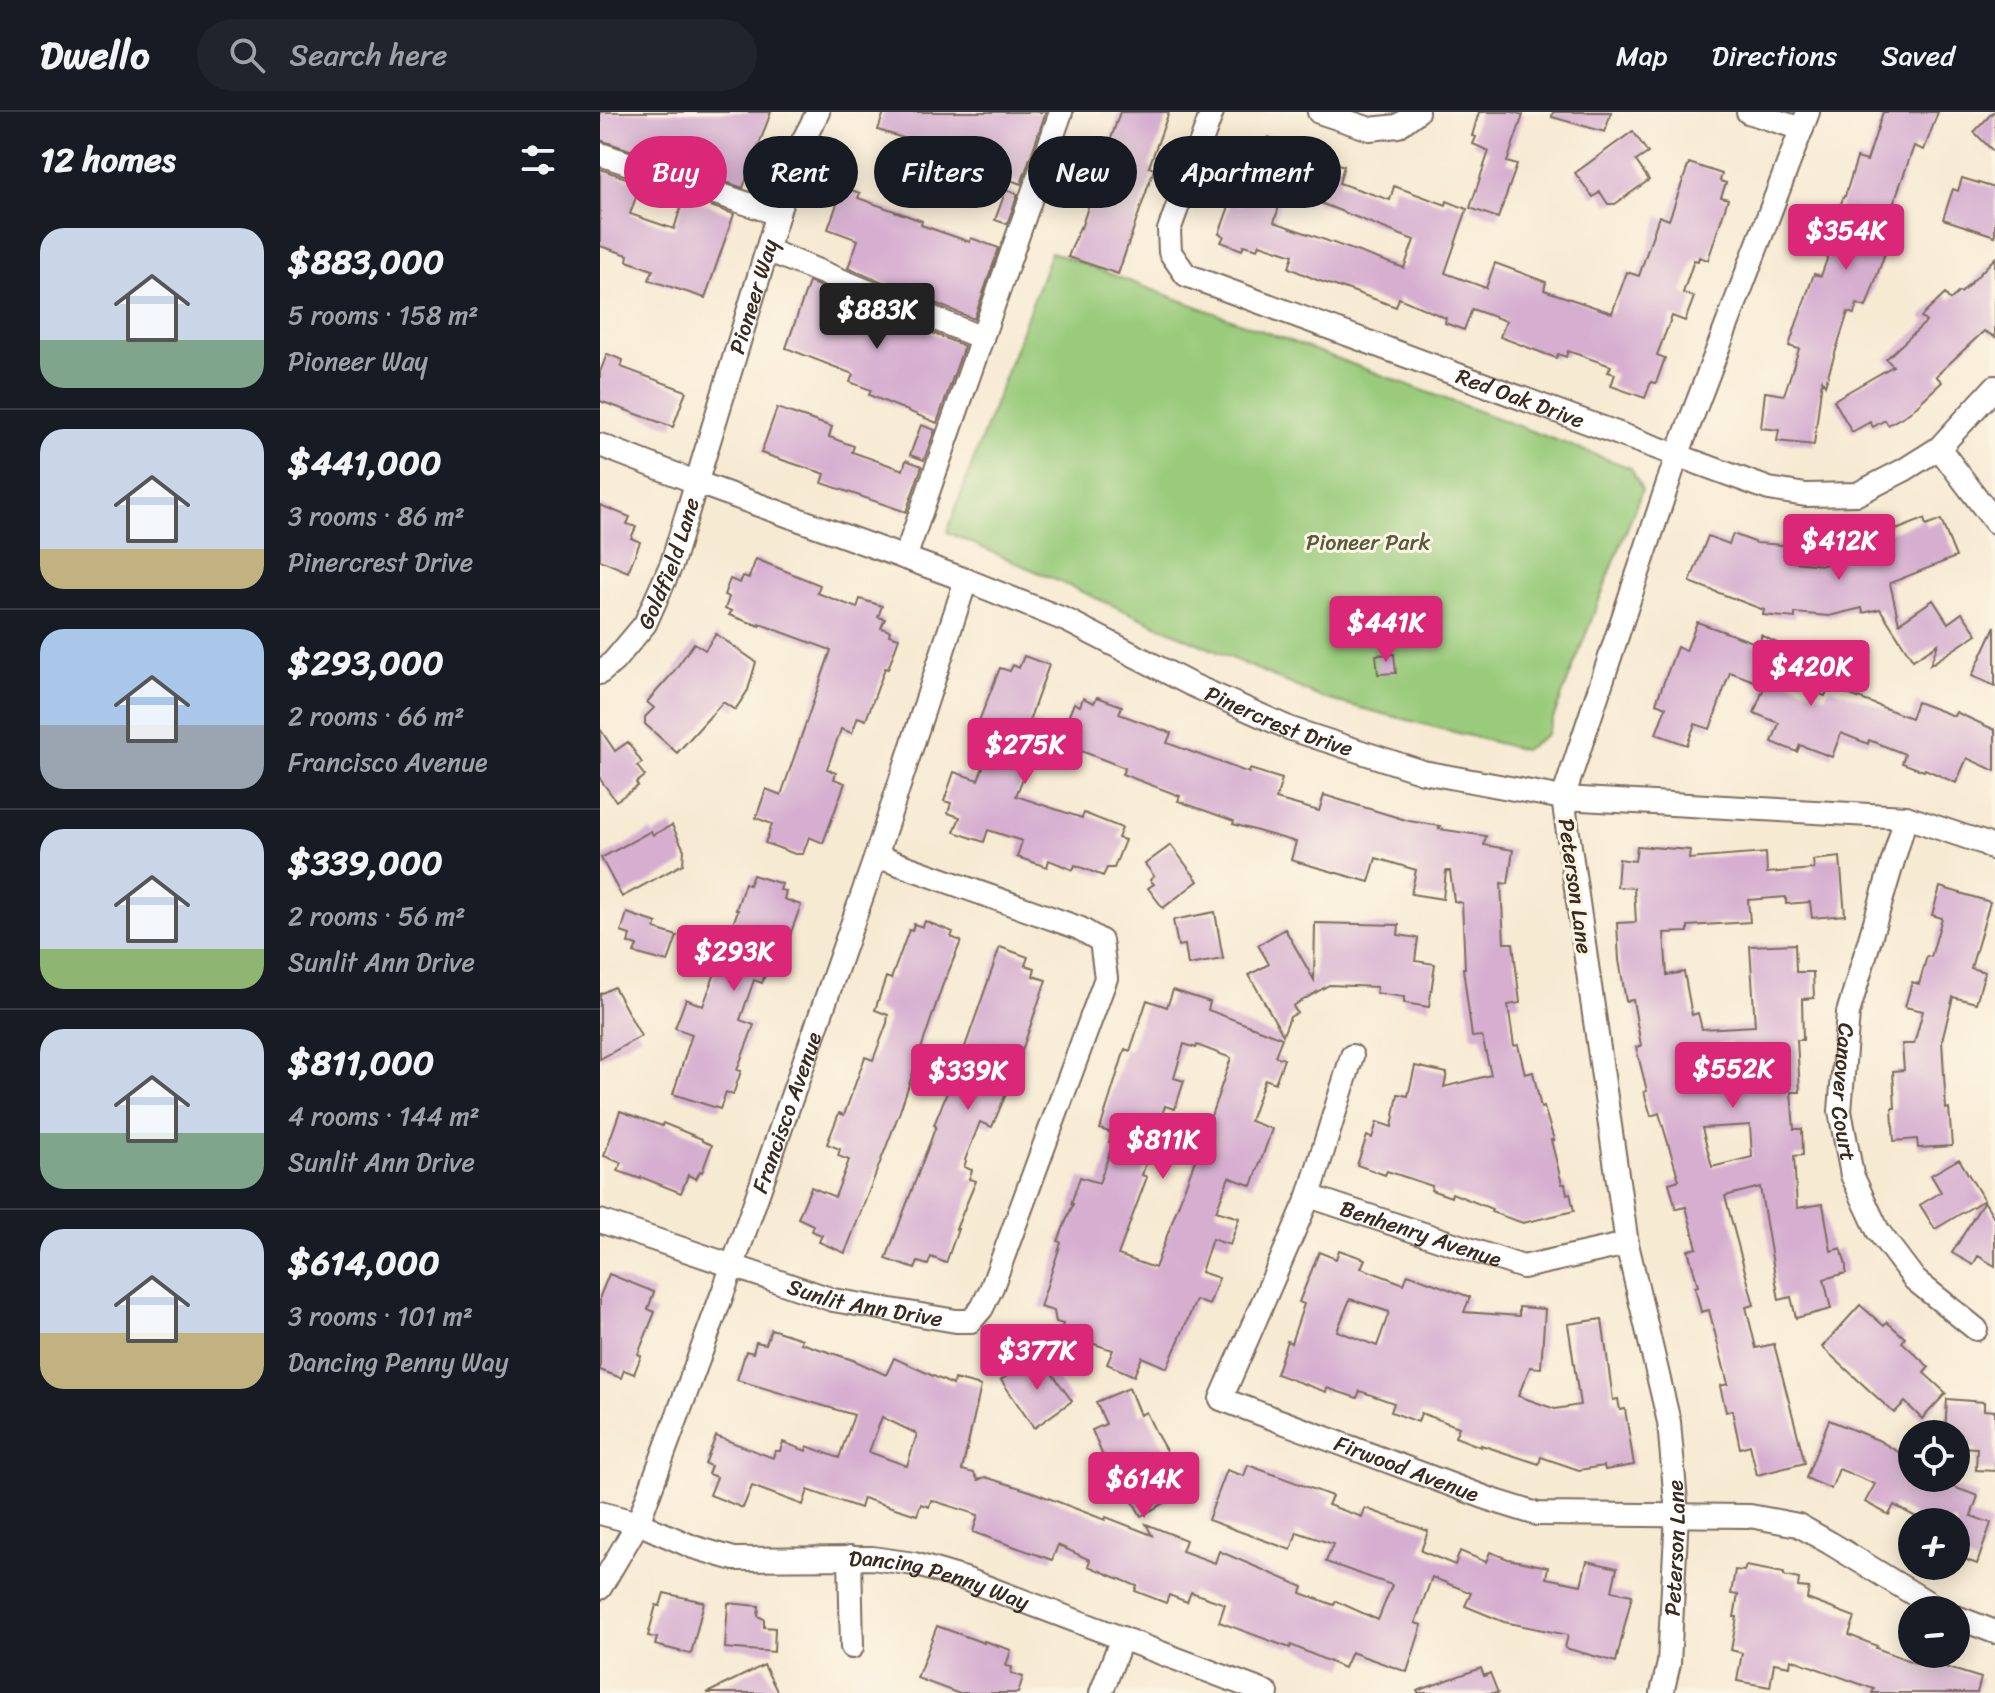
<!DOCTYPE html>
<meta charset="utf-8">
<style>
:root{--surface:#171b24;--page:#20242c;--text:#f1f3f6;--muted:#9ea1a6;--line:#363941;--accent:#db2777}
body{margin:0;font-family:Sriracha,sans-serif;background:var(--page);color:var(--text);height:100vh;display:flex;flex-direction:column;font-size:30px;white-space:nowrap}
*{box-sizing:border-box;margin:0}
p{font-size:26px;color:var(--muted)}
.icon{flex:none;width:44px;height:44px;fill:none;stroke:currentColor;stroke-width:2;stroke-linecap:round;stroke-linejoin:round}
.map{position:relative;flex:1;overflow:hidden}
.sheet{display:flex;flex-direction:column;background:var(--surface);width:600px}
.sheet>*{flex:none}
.banner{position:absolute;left:24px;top:24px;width:760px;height:72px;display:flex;gap:16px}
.buttons{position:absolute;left:1298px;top:1308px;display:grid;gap:16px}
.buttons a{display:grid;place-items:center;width:72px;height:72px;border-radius:50%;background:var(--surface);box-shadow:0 4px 20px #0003;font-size:40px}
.price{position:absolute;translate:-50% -68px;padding:0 18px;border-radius:8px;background:var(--accent);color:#fff;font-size:26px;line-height:52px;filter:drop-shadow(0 2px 4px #0008)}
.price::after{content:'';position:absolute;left:50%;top:48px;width:24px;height:18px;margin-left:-12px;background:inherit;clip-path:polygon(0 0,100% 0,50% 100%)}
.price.active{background:#222;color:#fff}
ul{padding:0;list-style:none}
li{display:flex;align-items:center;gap:24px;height:200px;padding:0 40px}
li+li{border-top:2px solid var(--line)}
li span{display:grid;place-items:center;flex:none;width:224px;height:160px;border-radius:24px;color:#555}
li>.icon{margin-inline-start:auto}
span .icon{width:96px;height:96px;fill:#fffc;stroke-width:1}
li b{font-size:34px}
h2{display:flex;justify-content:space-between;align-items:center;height:96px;padding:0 40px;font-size:34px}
.chip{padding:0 28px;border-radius:36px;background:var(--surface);box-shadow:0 4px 20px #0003;font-size:28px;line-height:72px}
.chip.active{background:var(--accent);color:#fff}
header{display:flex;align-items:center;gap:48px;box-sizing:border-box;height:112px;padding:0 40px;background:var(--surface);border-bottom:2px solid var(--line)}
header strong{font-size:38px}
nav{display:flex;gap:44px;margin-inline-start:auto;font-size:28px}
.search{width:560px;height:72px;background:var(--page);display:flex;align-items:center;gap:20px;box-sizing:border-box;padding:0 28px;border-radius:44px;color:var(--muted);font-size:30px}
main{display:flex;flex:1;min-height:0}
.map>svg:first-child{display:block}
</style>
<header>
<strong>Dwello</strong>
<div class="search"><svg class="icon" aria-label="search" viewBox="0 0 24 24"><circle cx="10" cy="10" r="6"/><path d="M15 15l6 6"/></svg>Search here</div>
<nav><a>Map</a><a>Directions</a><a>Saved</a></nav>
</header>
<main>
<section class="sheet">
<h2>12 homes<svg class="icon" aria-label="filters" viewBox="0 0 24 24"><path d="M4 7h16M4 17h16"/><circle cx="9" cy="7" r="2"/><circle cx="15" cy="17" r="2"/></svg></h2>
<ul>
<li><span style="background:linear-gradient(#c9d6e8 70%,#7fa58c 0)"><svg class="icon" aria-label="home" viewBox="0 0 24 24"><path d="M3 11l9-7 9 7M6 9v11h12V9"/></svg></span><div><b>$883,000</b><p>5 rooms · 158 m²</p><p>Pioneer Way</p></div></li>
<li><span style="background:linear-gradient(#c9d6e8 75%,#c2b280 0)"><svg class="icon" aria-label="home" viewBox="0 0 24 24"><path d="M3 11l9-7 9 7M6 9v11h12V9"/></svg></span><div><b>$441,000</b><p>3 rooms · 86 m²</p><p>Pinercrest Drive</p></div></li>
<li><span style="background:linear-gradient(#a9c7e8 60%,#9aa5b1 0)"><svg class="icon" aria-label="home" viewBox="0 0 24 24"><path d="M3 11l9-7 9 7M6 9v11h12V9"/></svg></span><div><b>$293,000</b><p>2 rooms · 66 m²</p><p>Francisco Avenue</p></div></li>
<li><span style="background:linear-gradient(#c9d6e8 75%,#8fb573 0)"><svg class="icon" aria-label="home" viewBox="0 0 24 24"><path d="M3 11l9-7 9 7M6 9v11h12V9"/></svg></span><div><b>$339,000</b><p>2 rooms · 56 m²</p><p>Sunlit Ann Drive</p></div></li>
<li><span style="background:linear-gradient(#c9d6e8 65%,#7fa58c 0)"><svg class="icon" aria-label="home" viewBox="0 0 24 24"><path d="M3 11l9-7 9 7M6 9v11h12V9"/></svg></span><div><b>$811,000</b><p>4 rooms · 144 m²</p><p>Sunlit Ann Drive</p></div></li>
<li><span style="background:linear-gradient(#c9d6e8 65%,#c2b280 0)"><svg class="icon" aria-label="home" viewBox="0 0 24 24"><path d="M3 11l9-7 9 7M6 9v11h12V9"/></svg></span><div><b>$614,000</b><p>3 rooms · 101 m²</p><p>Dancing Penny Way</p></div></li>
</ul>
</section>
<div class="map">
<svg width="1395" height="1581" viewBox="0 0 1395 1581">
<rect width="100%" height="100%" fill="#fcf5e5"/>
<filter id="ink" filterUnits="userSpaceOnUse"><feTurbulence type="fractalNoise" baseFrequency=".0125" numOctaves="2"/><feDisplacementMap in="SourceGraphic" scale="16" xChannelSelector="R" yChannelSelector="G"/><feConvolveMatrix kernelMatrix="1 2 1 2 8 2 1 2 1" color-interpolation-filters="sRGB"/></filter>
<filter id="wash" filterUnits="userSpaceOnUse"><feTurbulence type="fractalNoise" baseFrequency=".006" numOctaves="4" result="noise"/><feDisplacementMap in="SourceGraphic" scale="32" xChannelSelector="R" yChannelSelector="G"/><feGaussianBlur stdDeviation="1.8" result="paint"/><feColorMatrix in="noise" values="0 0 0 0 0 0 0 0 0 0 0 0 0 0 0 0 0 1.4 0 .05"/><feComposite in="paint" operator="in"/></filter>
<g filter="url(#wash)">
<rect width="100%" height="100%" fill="#f7ead3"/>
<path fill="#9acb7b" stroke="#6a7a4c" stroke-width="2" d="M451 140 1031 356 1042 378 947 622 924 638 722 586 347 420Z"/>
<g id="blocks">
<path fill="#d5aed0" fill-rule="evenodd" d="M0 0H171L143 76 0 28Z
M284 0H446L421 72 356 48 354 54 338 48 340 41 318 34 319 31 278 18Z
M520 0H569L549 55 554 57 518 162 468 145 480 115 481 116Z
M879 0H913L923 3 907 50 917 53 898 106 870 96 889 39 873 32 876 25 872 24Z
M953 0H1011L1005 20 952 5Z
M1283 0H1338L1324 38 1314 34 1283 121 1291 124 1266 195 1257 192 1254 202 1248 200 1225 273 1222 268 1214 333 1177 329 1179 318 1161 316 1165 280 1184 283 1199 237 1189 234 1200 201 1214 162 1221 164 1237 119 1231 117 1244 84H1245L1257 46 1267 49Z
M1393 0H1395V41L1374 20Z
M1033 19 1048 41 1036 49 1049 68 1015 92H1008L1000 80 993 85 975 61Z
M668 25 689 32 688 35 744 54 739 71 790 88 794 74 846 93 847 89 867 97 845 161 886 176 895 151 946 170 944 178 1012 201 1027 160 1039 164 1059 104 1069 108 1089 51 1122 62 1120 69 1126 71 1121 85 1128 87 1108 148 1099 145 1098 149 1094 148 1083 181 1094 185 1085 209 1072 204 1057 243 1065 246 1056 271 1051 270 1045 286 1011 274 1015 262 1008 260 1011 254 968 239 966 245 958 242 956 246 900 225 906 209 872 197 864 218 845 211 846 206 799 186 796 195 741 175V176L717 168 689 156 693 143 660 132 658 137 644 133 642 138 621 130 624 124 619 122 631 89 640 93 656 51 650 49 656 28 665 30ZM685 77 814 128 804 156 674 110Z
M0 57 41 71 30 102 74 117 84 85 134 102 105 186 49 168 53 158 27 149 28 143 0 134Z
M1362 66 1395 76V124L1343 107 1353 77 1358 79Z
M243 75 260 81 258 86 322 109 321 113 370 130 371 126 399 136 374 207 248 156 258 128 228 117Z
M406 78 418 82 407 112 395 108Z
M1395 146V225L1384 219 1336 264 1342 270 1309 301 1288 313 1285 308 1273 315 1270 310 1252 320 1234 288 1293 254 1286 247 1326 210 1321 205 1345 182 1350 188 1359 180 1361 181Z
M209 170 364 234 337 311 269 283 271 278 250 270 253 262 186 236Z
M7 242 23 248 21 255 86 279 73 315 0 289V260Z
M177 296 232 315 229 325 254 334 252 340 303 358 306 348 322 354 306 400 222 371 225 362 161 341Z
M321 313 335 318 324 348 310 343Z
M0 393 30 405 27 412 36 415 31 426 40 430 28 460 0 448Z
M1324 407 1326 414 1341 408 1356 445 1290 471 1299 511 1333 488 1348 511 1362 501 1377 522 1330 553 1338 532 1313 548 1280 497 1263 501 1262 496 1229 504 1195 501V506L1163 503 1164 498 1090 470 1108 424 1129 432 1133 422 1157 431 1195 434 1194 450 1223 453 1255 446 1252 428 1296 418Z
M156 447 220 473 217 481 257 496 260 487 282 494 278 505 285 507 281 516 290 519 289 523 299 526 288 557 285 556 266 608 258 605 252 621 241 617 227 657 236 661 234 667 245 671 223 731 209 725 203 742H195L165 731 172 712 156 706 166 677 181 683 231 538 160 512V514L129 503 132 499 125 497 129 485 124 483 130 467 140 471 143 464 149 466Z
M1097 510 1161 533V523L1187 536 1173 563 1225 584 1229 575 1311 606 1317 590 1354 604 1356 600 1395 618V659L1367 646 1356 671 1325 657 1324 659 1302 651 1305 642 1269 628 1268 632 1241 621 1232 645 1200 633 1197 640 1172 630 1179 611 1154 601 1165 573 1130 560 1110 617 1095 612 1087 633 1056 622 1066 595 1056 591 1077 535 1086 539Z
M1395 514V574L1372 564Z
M116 522 156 550 148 578 135 598 123 590 77 641 45 612V605L54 596 47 590 72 562 94 531 105 538Z
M794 542 796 561 778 562 776 543Z
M424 544 449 553 429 609 443 615 416 684 482 706 484 701 522 716 518 726 525 728 514 756H507L503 764 475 753 473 758 449 748 447 755 417 745 422 729 388 718 384 730 354 720 360 705 348 701 351 691 344 689 354 660 378 668 392 633 389 631 391 626 375 619 400 556 410 559 413 553 419 556Z
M497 585 522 594 519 602 571 621 567 631 649 661 650 657 682 667 676 687 719 699 724 683 809 709 840 714 839 717 886 724 884 733 913 738 908 772 901 771 904 831H913L920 891 908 893 914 934 918 933 925 962 933 960 941 996 944 995 954 1028H951L962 1072H965L967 1082 970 1081 974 1099 923 1111 891 1100 892 1097 852 1081 851 1085 831 1078 832 1074 787 1059 785 1063 757 1053 767 1024 772 1026 777 1010 792 1015 798 982 808 984 815 954 847 961 844 975 891 963 882 924 872 925 863 856H865L862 791 854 789 850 759H846L843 787 811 782 816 758 776 746 769 770 691 748 696 730 633 712 634 709 578 689 580 684 522 662 525 656 458 630 474 591 480 594 483 586 494 591Z
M0 617 15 639 28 630 42 651 37 654 45 664 36 671 38 674 16 689 0 667Z
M72 713 84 738 83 752 22 785 1 746 51 719 53 723Z
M571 733 598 769 563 796 548 776 554 772 550 768 554 764 545 752Z
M1037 734 1090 738 1089 747 1166 741 1167 761 1214 757 1213 748 1240 745 1245 803 1212 806 1210 790 1186 792V785L1148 788 1150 810 1088 814V820L1064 821 1067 863 1084 860 1092 903 1098 901 1102 917 1155 914 1150 834 1195 832 1196 860H1213L1214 886 1202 887 1203 928H1197L1200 980H1191L1194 1017H1202L1203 1043 1194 1044 1197 1096 1223 1092 1231 1139 1241 1136 1246 1153V1161L1224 1167 1231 1197 1196 1206 1191 1185 1179 1188 1160 1075 1125 1084 1154 1193 1146 1195 1156 1236 1174 1232 1205 1351 1157 1363 1150 1333 1140 1336 1132 1298 1126 1300 1120 1274 1128 1272 1109 1198 1101 1200 1095 1175 1098 1174 1088 1138 1097 1136 1086 1095 1076 1097 1069 1071 1079 1068 1059 1001 1051 1004 1044 980 1047 979 1036 935 1041 934 1033 888 1026 889 1019 848 1017 811 1036 810 1034 776 1017 775 1019 747 1035 749ZM1131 929 1133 963 1093 976 1083 940ZM1150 1013 1152 1045 1112 1055 1102 1016Z
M153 763 182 772 180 778 186 779 184 787 201 793 177 858 168 855 162 871 154 868 140 908 154 913 137 958 141 959 133 983 126 980 120 997 73 982 92 922 75 916 86 887 103 894 138 798H136L145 771 149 773Z
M1340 775 1390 790 1371 856 1385 860 1376 891 1353 885 1342 928 1346 997 1349 996 1352 1034 1318 1036 1317 1027 1294 1029 1292 996H1295L1293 959 1304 958 1302 932H1314L1323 899 1305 895 1312 870 1319 872 1327 844 1331 845 1342 806 1332 803Z
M615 800 623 847 588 853 585 833 578 834 573 808Z
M27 801 57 811 55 817 77 824 68 850 34 841 37 834 28 831 30 823 21 820Z
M325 809 353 820 351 825 361 829 346 866H345L300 999 245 1141 219 1130 222 1123 211 1119 213 1113 198 1106 211 1075 235 1085 249 1048 238 1044 240 1037 227 1032 239 1001 244 1003 265 945 273 948 287 911 288 903 275 898 286 865 291 867 309 818 312 819 314 812 323 815Z
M715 811 799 813 798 823 818 826 815 849 835 852 829 895 804 891V885L776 881 777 875 729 873 693 894 697 901 690 905 683 923 649 863 669 852 658 833 685 817 714 868Z
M400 835 428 845 425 853 435 856 433 864 446 868 412 968 392 1015 380 1010 365 1048 366 1049 364 1055 372 1058 369 1067 376 1069 356 1117H358L346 1151 331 1145 328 1153 318 1150 315 1157 286 1147 336 1014 334 1013 352 968 353 969Z
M14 875 41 924 0 947V882Z
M573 878 610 890 608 898 682 926 675 944 684 947 675 971 665 967 650 1009 672 1017 652 1074 629 1065 616 1099 639 1106 630 1133 612 1127 601 1160 619 1166 609 1193 596 1188 567 1256 542 1245 534 1264 507 1252 513 1238 460 1221 463 1212 456 1210 454 1199 440 1195 461 1131 458 1129 473 1092H471L480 1065 499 1071 513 1031 509 1030 512 1021 500 1017 525 937 530 939 547 888 567 895ZM584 932 596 936 597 933 631 946 605 1021 555 1156 518 1143 547 1065 542 1063 565 994 575 997 584 969 574 966Z
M20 999 62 1014 63 1011 102 1027V1029L112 1033 102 1060 100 1059 96 1067 88 1063 81 1081 41 1065V1067L18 1059 21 1051 4 1044Z
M1359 1047 1384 1088 1335 1117 1320 1093 1341 1080 1331 1063Z
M1384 1089 1395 1107V1154L1378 1144 1373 1153 1352 1141Z
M739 1138 765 1147 761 1156 804 1172 808 1162 870 1185 864 1200 919 1204V1195L945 1197 941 1256 930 1255 918 1284 955 1297 980 1293 968 1212 1002 1207 1013 1288 1018 1287 1020 1298 1025 1297 1034 1353 1005 1358 1004 1354 979 1358 941 1345 939 1352 881 1333V1335L855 1325 859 1315 821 1301 818 1310 791 1300 794 1291 760 1279 757 1286 727 1276 726 1280 676 1262 687 1229 691 1231 704 1192 699 1190 719 1140 736 1147ZM750 1187 789 1200 777 1234 737 1219Z
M9 1162 54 1180 48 1197 55 1200 38 1242 41 1244 34 1262 24 1258 21 1266 0 1258V1184Z
M1260 1193 1284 1214 1287 1210 1305 1226 1302 1230 1329 1255 1324 1261 1346 1281 1322 1307 1305 1290 1294 1301 1222 1235Z
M171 1217 202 1227 201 1231 253 1248 286 1263 294 1246 353 1273 354 1267 381 1274 362 1358 374 1361 378 1368 385 1365 430 1379 505 1408 506 1405 552 1423 546 1412 586 1428 582 1439 615 1451 619 1439 703 1475 701 1481 734 1493 736 1489 778 1508 792 1473 726 1450 733 1432 697 1420 691 1438 608 1408 627 1358 644 1364 648 1353 732 1384 728 1393 762 1405 765 1396 828 1419 821 1439 855 1453 860 1439 886 1450 890 1440 908 1447 948 1455 946 1466 981 1473 987 1449 1017 1456 1012 1479 1032 1483 1016 1550 965 1536 968 1523 904 1510 865 1494 871 1481 832 1465 815 1511 822 1513 807 1560 751 1540 744 1556 691 1533 690 1536 619 1510 625 1492 591 1480 587 1490 569 1483 566 1491 535 1479 537 1474 488 1454 490 1448 458 1433 452 1448 373 1420 378 1403 331 1388 329 1395 321 1392 317 1403 263 1386 260 1396 208 1378 203 1393 152 1374 143 1396 110 1383 117 1365 108 1362 111 1354 105 1352 116 1324 173 1346 175 1339H180L183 1330 206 1339 207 1334 239 1346 254 1303 137 1268 146 1239 153 1241 156 1230 166 1232ZM282 1305 317 1322 307 1354 269 1340Z
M441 1246 472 1289 434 1316 401 1268 427 1251 429 1255Z
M529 1276 540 1303 546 1300 555 1319 588 1378 541 1404 508 1345 504 1347 492 1318 506 1312 496 1290Z
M1347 1287 1384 1290V1298L1395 1299V1359L1376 1358 1377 1336 1356 1335V1322H1345Z
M1229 1308 1278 1328 1312 1348V1366H1329L1378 1384 1371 1404 1391 1411 1377 1452 1356 1444V1410H1325L1294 1393 1289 1403 1265 1390 1275 1372 1239 1357 1231 1377 1206 1366Z
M1146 1454 1184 1461V1464L1199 1467 1198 1475 1209 1476 1207 1487 1255 1505 1249 1523 1277 1534 1276 1536 1315 1551 1318 1543 1342 1554 1381 1566 1377 1581H1272L1274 1577 1191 1547 1190 1554 1174 1551 1170 1575 1137 1569 1142 1541 1131 1538 1137 1505H1134L1138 1483 1131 1482 1135 1458 1144 1459Z
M64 1481 104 1490 91 1542 55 1533 57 1526 48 1524 56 1493 60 1494Z
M128 1491 159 1494 158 1504 164 1507V1515L175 1516 174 1540 125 1536Z
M337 1514 384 1531V1529L411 1538 406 1554 412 1555 411 1561 423 1565 418 1581H357L317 1566Z
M164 1553 178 1581H107Z
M881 1556 884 1564 890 1561 898 1581H818L817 1579Z"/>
</g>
</g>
<g filter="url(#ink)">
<use href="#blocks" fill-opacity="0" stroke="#7d6d5d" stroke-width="2"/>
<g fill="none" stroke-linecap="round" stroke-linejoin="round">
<g stroke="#7d6d5d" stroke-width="26">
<g id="minor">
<path id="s1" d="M612 0 569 118 570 140 586 163 1169 377 1206 383 1257 382 1304 358 1339 336 1395 275"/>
<path d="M719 0 770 17 798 14 817 0"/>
<path d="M1148 0 1202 17"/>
<path d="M0 42 178 102"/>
<path d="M167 138 382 226"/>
<path id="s2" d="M0 333 98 371 366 468 468 509 590 572 691 617 823 660 963 686 1306 705 1384 731 1395 737"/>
<path d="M1339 336 1395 410"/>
<path d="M305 446 461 0"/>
<path id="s3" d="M0 561 14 549 45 512 72 451 196 42 218 0"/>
<path id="s4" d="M1306 705 1248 901 1240 999 1252 1063 1278 1119 1315 1168 1376 1217"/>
<path id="s5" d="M752 944 709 1084 621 1287 892 1388 937 1402 1150 1404 1198 1413 1230 1431 1340 1498"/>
<path id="s6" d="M709 1084 923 1155 1027 1132"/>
<path id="s7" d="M0 1109 233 1188 356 1209H371L382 1196 392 1175 506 866 501 829 479 816 276 744"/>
<path id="s8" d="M0 1401 38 1411 93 1435 134 1447 272 1446 314 1452 365 1467 667 1581"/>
<path d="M250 1445 252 1535"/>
<path id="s9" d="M0 1476 38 1411 133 1153 276 744 366 468"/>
<path d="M1356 1505 1395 1520"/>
<path d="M501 1581 522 1526"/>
<path id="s10" d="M1062 1581 1069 1551 1077 1402 1069 1310 1027 1132 963 686 1077 344 1208 0"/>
</g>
</g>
<use href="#minor" stroke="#fff" stroke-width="22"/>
</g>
</g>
<g text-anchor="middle" stroke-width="6" stroke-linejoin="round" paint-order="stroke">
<g font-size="22" fill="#3b2a1e" stroke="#fcf5e5">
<text dy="8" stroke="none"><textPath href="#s3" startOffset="412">Pioneer Way</textPath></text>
<text dy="8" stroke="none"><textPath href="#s1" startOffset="532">Red Oak Drive</textPath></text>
<text dy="8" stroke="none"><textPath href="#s3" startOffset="132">Goldfield Lane</textPath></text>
<text dy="8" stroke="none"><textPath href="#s2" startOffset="734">Pinercrest Drive</textPath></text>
<text transform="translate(976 774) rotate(82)" y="8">Peterson Lane</text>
<text dy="8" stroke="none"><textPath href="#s4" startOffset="284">Canover Court</textPath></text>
<text dy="8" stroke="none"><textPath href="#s9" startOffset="512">Francisco Avenue</textPath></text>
<text dy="8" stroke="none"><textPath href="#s6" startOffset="118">Benhenry Avenue</textPath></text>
<text dy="8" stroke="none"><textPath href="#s7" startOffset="278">Sunlit Ann Drive</textPath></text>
<text dy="8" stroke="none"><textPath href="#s5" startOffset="566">Firwood Avenue</textPath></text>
<text dy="8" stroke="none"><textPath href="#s10" startOffset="146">Peterson Lane</textPath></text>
<text dy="8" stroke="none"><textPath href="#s8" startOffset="350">Dancing Penny Way</textPath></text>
</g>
<g font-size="22" fill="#585a3a" stroke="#fcf5e5">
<text x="768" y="438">Pioneer Park</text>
</g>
</g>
</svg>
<div class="buttons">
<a><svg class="icon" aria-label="locate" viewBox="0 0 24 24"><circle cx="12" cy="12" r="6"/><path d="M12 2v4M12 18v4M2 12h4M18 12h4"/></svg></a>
<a>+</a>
<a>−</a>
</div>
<b class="price" style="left:1246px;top:160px">$354K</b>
<b class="price active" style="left:277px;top:239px">$883K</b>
<b class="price" style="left:1239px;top:470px">$412K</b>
<b class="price" style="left:786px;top:552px">$441K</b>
<b class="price" style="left:1211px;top:596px">$420K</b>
<b class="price" style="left:425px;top:674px">$275K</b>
<b class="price" style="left:134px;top:881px">$293K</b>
<b class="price" style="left:1133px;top:998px">$552K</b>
<b class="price" style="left:368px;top:1000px">$339K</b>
<b class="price" style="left:563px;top:1069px">$811K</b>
<b class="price" style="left:437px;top:1280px">$377K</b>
<b class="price" style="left:544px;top:1408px">$614K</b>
<div class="banner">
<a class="chip active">Buy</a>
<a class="chip">Rent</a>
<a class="chip">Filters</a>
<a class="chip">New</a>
<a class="chip">Apartment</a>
</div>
</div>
</main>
